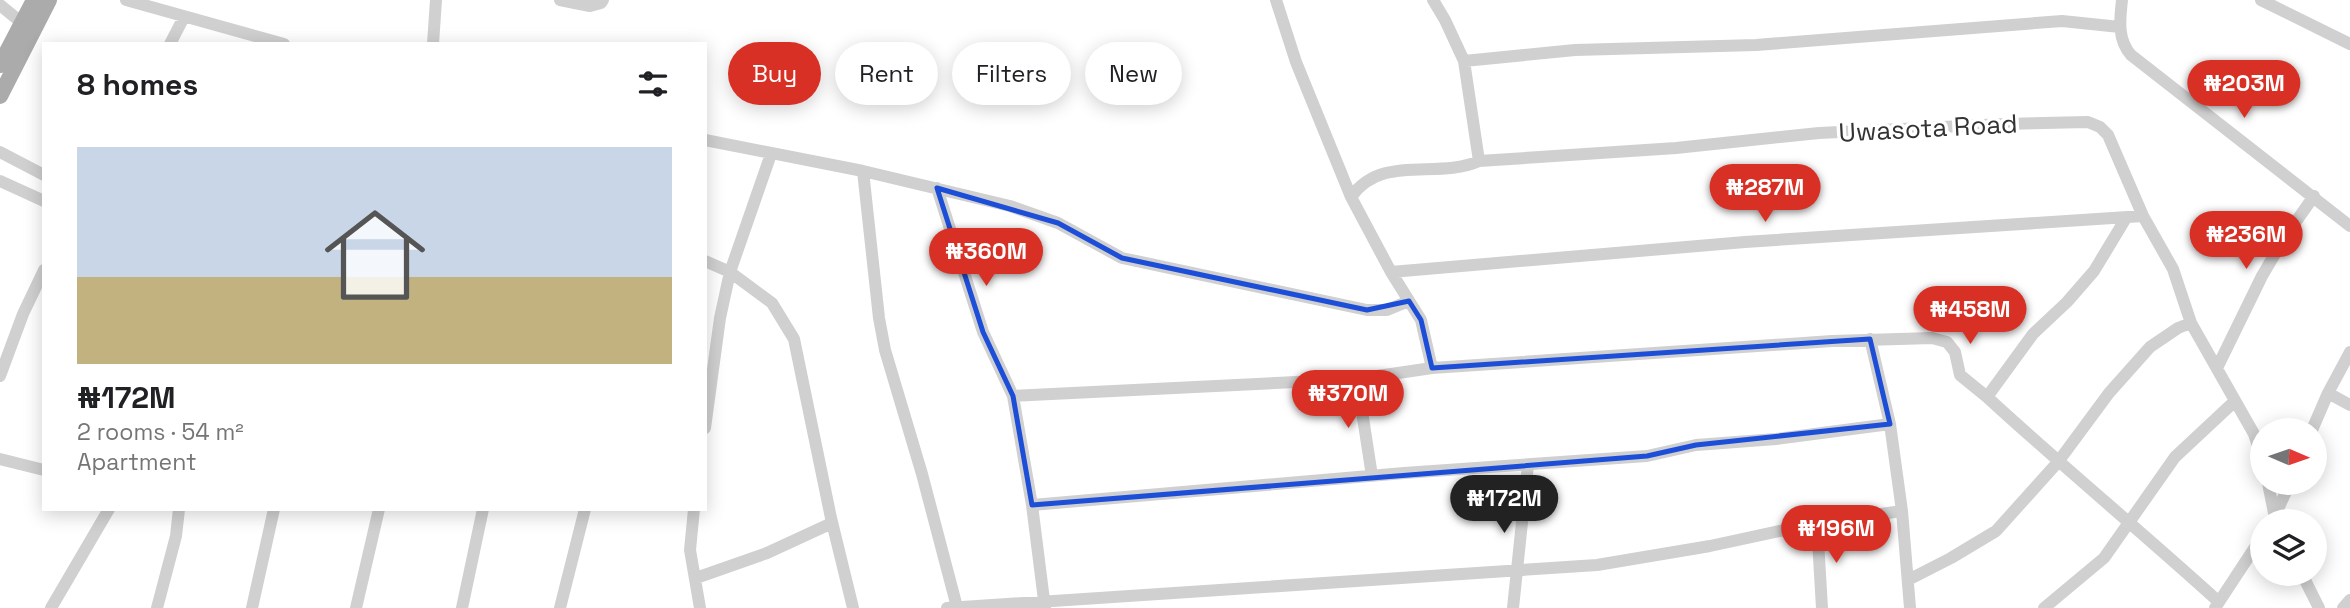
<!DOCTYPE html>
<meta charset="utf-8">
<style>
:root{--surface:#fff;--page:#f6f6f6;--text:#202124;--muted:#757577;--accent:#d93025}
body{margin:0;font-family:"Space Grotesk",sans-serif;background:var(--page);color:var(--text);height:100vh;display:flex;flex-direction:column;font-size:26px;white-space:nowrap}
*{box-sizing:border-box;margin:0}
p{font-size:23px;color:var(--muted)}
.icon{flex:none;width:38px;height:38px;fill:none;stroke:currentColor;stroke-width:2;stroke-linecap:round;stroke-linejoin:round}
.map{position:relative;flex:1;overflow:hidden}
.drawer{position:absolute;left:42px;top:42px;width:665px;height:469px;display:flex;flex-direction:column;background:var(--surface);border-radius:0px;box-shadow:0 4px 18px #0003}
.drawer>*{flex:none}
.banner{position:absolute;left:728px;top:42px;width:665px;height:63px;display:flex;gap:14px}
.needle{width:46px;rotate:92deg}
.controls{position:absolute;left:2250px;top:418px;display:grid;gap:14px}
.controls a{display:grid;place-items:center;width:77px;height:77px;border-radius:50%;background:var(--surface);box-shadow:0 4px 18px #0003;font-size:35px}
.price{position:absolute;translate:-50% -60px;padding:0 16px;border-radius:24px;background:var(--accent);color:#fff;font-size:23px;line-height:46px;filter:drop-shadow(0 2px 4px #0008)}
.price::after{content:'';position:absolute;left:50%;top:42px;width:21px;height:16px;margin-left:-10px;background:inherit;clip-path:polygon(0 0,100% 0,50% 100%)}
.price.current{background:#222;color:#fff}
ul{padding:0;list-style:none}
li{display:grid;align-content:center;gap:14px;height:371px;padding:0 35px}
li span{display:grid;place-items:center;height:217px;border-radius:0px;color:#555}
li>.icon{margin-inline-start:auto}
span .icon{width:126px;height:126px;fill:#fffc;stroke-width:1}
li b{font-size:30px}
h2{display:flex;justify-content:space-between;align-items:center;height:84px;padding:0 35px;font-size:30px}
.pill{padding:0 24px;border-radius:32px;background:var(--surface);box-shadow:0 4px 18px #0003;font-size:24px;line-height:63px}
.pill.current{background:var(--accent);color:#fff}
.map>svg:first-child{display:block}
</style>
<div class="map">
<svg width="2350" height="608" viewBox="0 0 2350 608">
<rect width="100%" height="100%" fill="#fff"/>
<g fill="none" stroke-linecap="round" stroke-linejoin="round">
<path stroke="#d0d0d0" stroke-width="12" d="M126 0 284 44
M560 0 590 6 601 3 603 0
M1276 0 1296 62 1351 197 1391 272 1421 320 1432 368
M1433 0 1445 20 1464 61 1479 161
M2122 0C2120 19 2117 39 2131 55L2350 226
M2261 0 2350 44
M0 5 22 23
M170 44 184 17
M433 44 436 0
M1464 61 1575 50 1756 45 2062 21 2120 27
M705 140 863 171 1010 206 1058 223 1122 258 1367 310H1387L1409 301
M0 152 44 175
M863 171 879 318 885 350 922 474 957 607
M0 181 44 201
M937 188 983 332 1013 396 1032 505 1045 608
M1351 197C1382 153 1437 180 1479 161L1676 148 1819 133 2004 124 2088 122 2100 127 2108 135 2143 216 2173 269 2191 323 2254 434 2263 461
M2126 218 2094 271 2067 302 2033 334 1987 397C2063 467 2142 532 2219 602
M705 261 730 272 772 303 794 339 831 518 853 608
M1391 272 1745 242 2143 216
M1870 339 1890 424 1902 511 1910 608
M2217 368 2262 276 2285 237 2314 196
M0 376 23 314 44 270
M1357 379 1372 476
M2328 393 2350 405
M1013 396 1357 379 1432 368 1832 341 1932 338 1947 342 1955 352 1960 375 1987 397
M705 428 720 318 730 272 771 154
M2312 430 2328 393 2350 352
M0 459 44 470
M2268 483 2275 518
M1032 505 1404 473 1647 456 1696 445 1776 439 1890 424
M694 509 690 550 700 608
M2272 522 2290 483
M1817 523 1822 608
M2302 574 2319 608
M696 578 767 553 832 523
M1908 580 1951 558 1996 531 2058 462 2109 393 2150 347 2178 328 2191 323
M51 608 109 509
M157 608 176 536 179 509
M252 608 274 509
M356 608 379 509
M462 608 483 509
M560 608 585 509
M947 608 1597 565 1710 546 1817 523 1902 511
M1513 608 1528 465
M2044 608 2104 558 2175 457 2235 401
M2215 608 2263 535
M2343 608 2350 600"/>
<path stroke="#ababab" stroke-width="16" d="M0 65 34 0
M0 96 49 0"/>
</g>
<path fill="none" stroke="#1d4ed8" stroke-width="5" stroke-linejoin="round" d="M937 188 1058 223 1122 258 1367 310 1409 301 1421 320 1432 368 1870 339 1890 424 1696 445 1647 456 1032 505 1013 396 983 332Z"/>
<g text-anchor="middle" stroke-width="7" stroke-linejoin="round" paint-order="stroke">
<g font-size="26" fill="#333" stroke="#fff">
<text transform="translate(1928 128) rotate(-3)" y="9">Uwasota Road</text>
</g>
</g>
</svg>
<div class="controls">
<a><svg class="needle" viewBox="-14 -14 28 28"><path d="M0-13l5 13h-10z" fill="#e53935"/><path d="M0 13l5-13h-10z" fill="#757577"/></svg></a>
<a><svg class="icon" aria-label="layers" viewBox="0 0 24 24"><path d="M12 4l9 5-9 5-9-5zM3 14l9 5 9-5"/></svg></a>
</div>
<b class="price" style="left:2244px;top:120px">₦203M</b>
<b class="price" style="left:1765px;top:224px">₦287M</b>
<b class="price" style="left:2246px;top:271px">₦236M</b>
<b class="price" style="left:986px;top:288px">₦360M</b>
<b class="price" style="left:1970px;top:346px">₦458M</b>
<b class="price" style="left:1348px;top:430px">₦370M</b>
<b class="price current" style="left:1504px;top:535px">₦172M</b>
<b class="price" style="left:1836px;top:565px">₦196M</b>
<div class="banner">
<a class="pill current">Buy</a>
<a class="pill">Rent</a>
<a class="pill">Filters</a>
<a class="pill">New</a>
</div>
<section class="drawer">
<h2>8 homes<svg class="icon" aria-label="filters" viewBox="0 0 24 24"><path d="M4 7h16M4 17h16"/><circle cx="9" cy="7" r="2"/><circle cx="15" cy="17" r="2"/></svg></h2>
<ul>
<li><span style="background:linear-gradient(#c9d6e8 60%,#c2b280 0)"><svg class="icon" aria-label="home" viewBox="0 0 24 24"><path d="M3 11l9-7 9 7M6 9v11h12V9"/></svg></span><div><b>₦172M</b><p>2 rooms · 54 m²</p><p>Apartment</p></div></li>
</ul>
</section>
</div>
